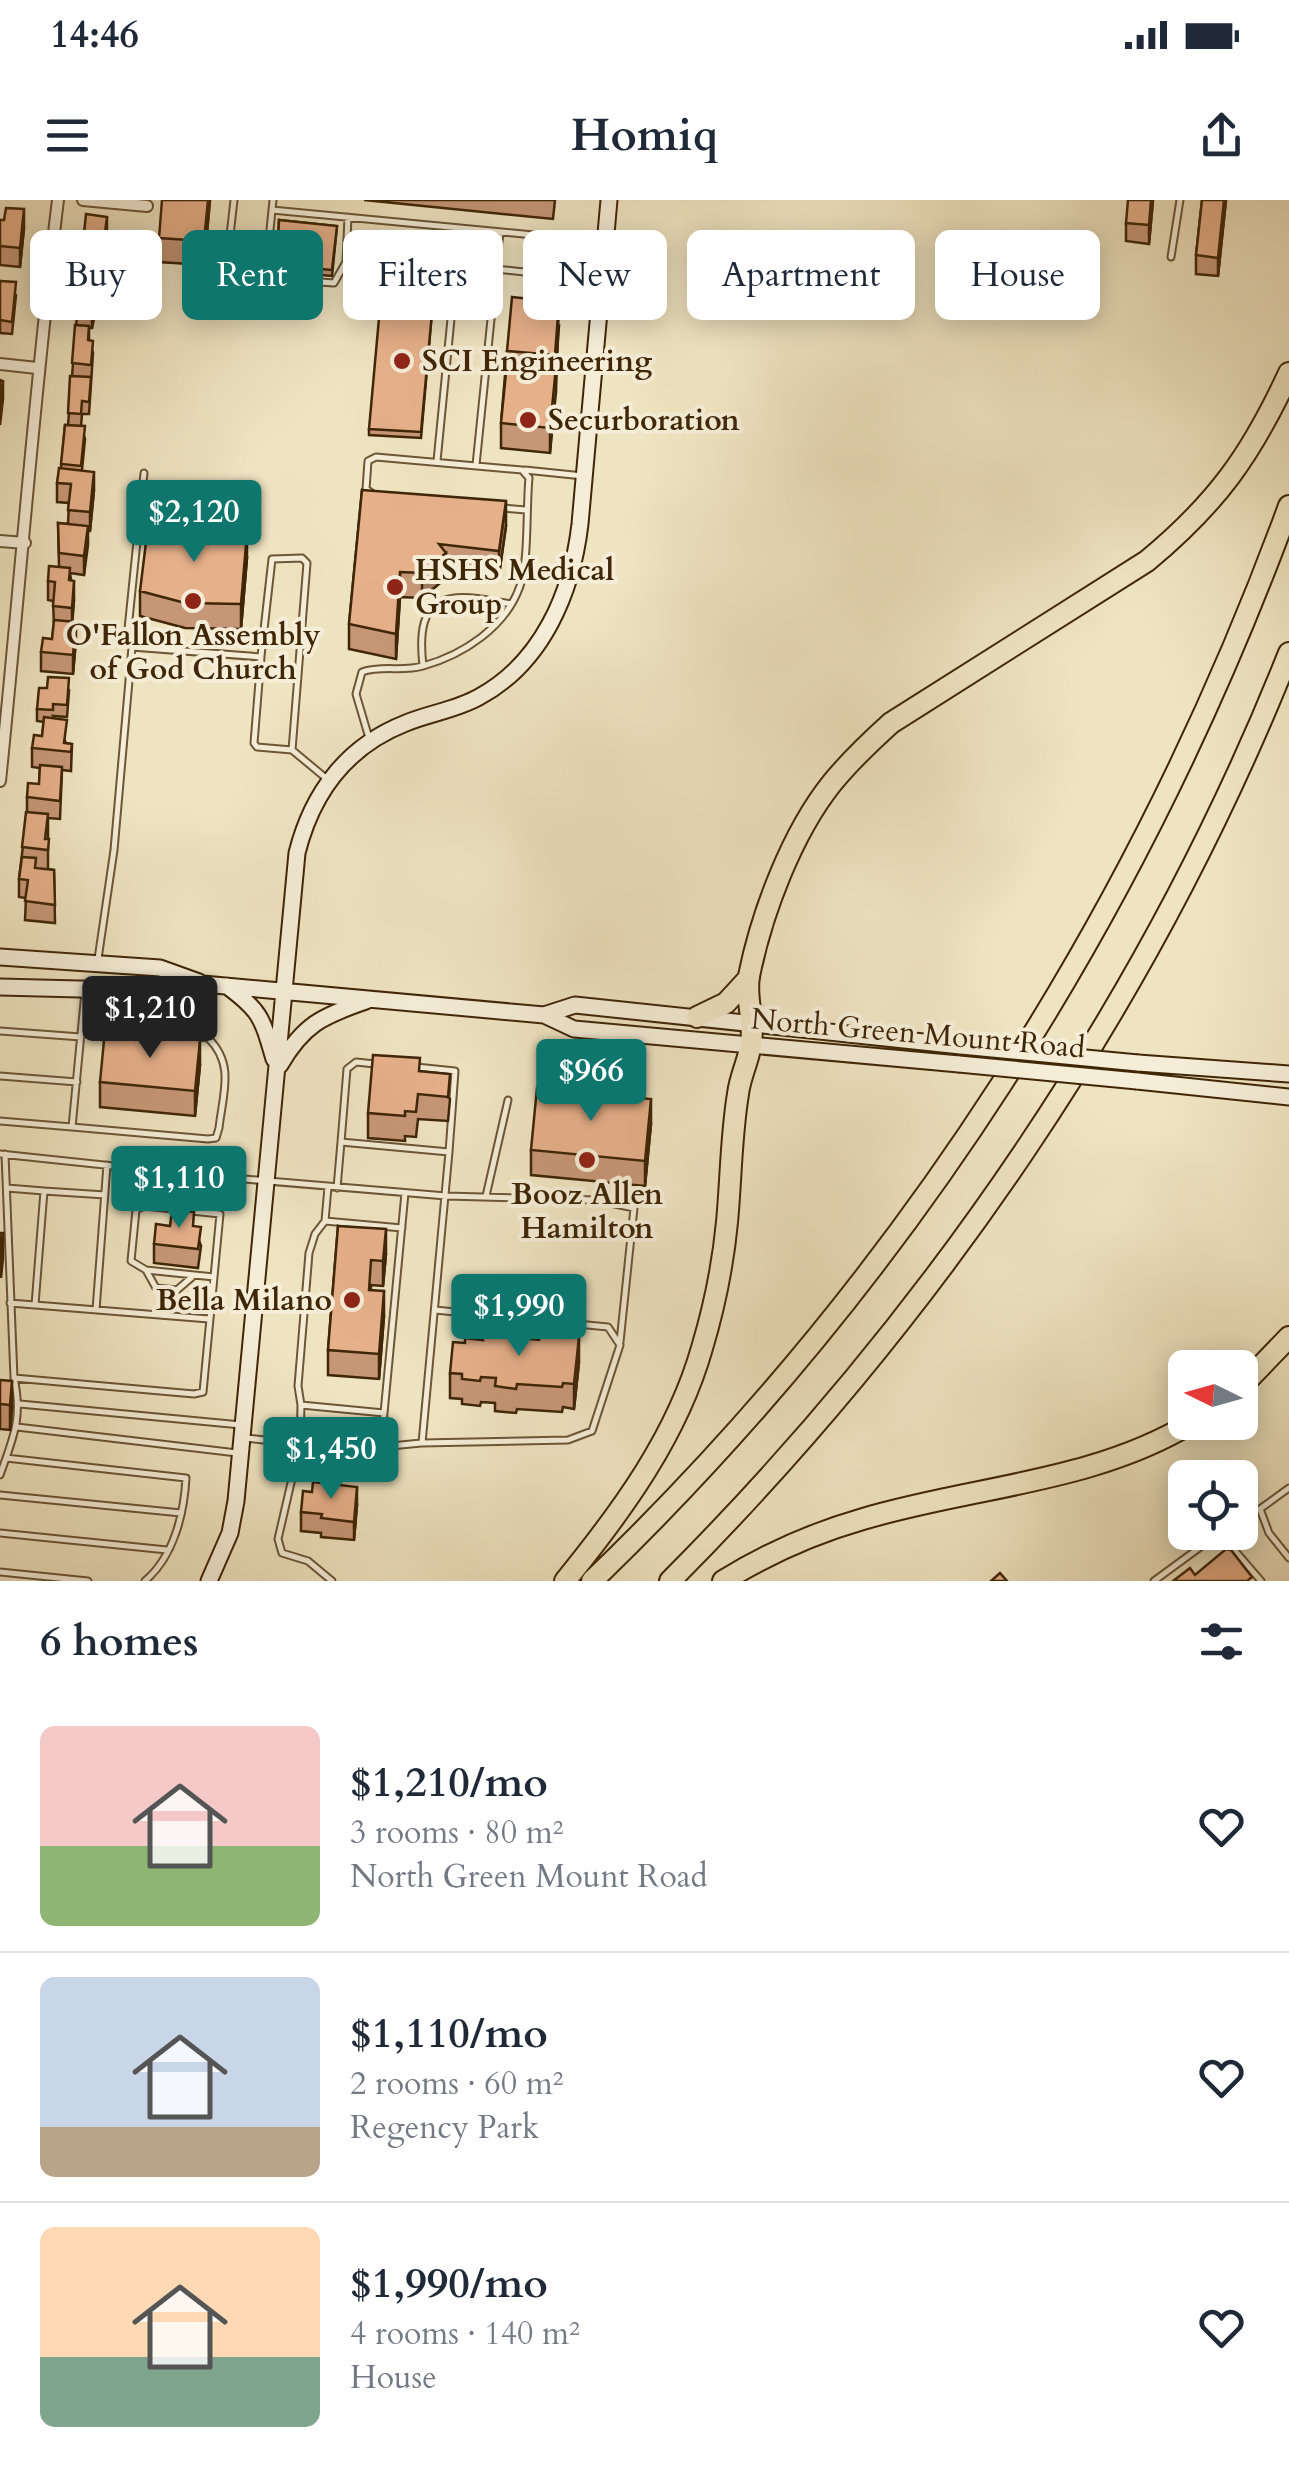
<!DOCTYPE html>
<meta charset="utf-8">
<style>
:root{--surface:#fff;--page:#f2f2f3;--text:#1f2937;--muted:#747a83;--line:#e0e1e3;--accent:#0f766e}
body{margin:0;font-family:Cardo,serif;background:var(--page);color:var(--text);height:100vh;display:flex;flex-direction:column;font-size:38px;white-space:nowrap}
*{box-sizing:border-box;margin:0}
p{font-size:32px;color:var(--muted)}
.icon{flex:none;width:55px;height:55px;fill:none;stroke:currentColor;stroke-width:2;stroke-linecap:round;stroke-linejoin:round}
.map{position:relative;height:1381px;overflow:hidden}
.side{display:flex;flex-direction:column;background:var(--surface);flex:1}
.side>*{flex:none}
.hud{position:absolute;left:30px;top:30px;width:1230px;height:90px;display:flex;gap:20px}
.needle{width:65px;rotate:275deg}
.tools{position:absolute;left:1168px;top:1150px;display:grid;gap:20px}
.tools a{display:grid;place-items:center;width:90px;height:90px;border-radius:15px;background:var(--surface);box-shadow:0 5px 25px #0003;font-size:50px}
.price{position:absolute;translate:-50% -85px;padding:0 22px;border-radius:10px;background:var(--accent);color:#fff;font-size:32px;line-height:65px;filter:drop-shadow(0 2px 5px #0008)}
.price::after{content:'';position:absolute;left:50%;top:60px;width:30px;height:22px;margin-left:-15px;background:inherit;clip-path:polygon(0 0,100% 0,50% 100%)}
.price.current{background:#222;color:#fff}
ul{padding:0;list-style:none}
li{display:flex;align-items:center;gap:30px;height:250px;padding:0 40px}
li+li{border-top:2px solid var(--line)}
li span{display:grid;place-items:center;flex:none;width:280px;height:200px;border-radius:15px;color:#555}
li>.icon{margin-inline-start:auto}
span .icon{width:120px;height:120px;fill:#fffc;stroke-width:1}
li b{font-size:42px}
h2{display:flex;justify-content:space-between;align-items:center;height:120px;padding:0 40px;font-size:42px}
.chip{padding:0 35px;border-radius:15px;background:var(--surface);box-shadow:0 5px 25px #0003;font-size:35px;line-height:90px}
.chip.current{background:var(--accent);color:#fff}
.status{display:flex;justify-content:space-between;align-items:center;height:70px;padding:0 50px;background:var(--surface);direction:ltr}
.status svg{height:28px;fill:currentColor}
header{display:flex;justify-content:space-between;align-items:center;height:130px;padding:0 40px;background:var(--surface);font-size:45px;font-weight:600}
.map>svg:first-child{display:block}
</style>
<div class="status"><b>14:46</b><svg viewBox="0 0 49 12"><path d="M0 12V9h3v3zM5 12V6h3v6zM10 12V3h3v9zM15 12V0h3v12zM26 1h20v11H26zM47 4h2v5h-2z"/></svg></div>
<header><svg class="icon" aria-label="menu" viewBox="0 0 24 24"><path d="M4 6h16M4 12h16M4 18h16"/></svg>Homiq<svg class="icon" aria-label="share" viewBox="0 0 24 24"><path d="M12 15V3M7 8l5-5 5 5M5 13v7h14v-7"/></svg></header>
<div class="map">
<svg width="1289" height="1381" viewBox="0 0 1289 1381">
<rect width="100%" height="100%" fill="#efe4c1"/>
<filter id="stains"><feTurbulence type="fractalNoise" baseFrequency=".002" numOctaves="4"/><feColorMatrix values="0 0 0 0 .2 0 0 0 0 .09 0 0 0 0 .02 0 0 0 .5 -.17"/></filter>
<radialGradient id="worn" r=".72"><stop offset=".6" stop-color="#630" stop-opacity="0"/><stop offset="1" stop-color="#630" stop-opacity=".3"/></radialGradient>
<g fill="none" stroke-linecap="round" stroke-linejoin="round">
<g stroke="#6b5636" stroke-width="9">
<path id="lane" d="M234 0 227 62 228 71 237 76 334 83 346 62 367 55 599 80
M272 10 554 37 561 40 565 52 562 76
M1171 57 1180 0
M346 62 348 17
M265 79 273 0
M437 261 451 119 454 114 462 111 491 114
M476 265 500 32
M525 270 583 276
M503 308 526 310
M132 447 128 429 144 273
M261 456 272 359 302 358 307 363 292 550
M423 466C414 389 450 392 511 404
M369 538 356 494 362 472C381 465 403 472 423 466 463 455 506 427 520 386 529 360 526 308 529 278L522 270 376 257 368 261 366 289 373 294
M98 759 114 650 132 447 261 457 254 543 257 547 292 550 327 579
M0 831 81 837
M416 867 455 871 449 952
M0 876 77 882
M0 921 72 927 85 792
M72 927 208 939 216 938 219 928C223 893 235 864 208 838L82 827
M341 942 347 869 356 862 375 864
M0 954 208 976 446 996 596 1000 634 1008 620 1142
M147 970 144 1006 136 1010 131 1061 146 1070 214 1077
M7 988 44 991
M337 988 341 942 449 952 422 1243 568 1240 592 1231 620 1145 608 1127 435 1110
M486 996 508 900
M204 1012 208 976
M325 1021 402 1028
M146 1070 156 1088 177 1090 192 1077
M10 1103 209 1119
M35 1105 44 991 105 995
M96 1110 107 965
M14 1178 194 1194 203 1192 220 1014 144 1006
M20 1204 241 1225
M301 1205 384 1213 381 1247
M384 1213 405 993
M17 1227 237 1253
M246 1238 300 1244 301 1205 298 1186 309 1053 315 1034 325 1021 328 987
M6 1258 186 1278C184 1314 174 1356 145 1381
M0 1275C13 1238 23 1218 14 1178L5 954
M1289 1288 1260 1309 1269 1333 1289 1358
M0 1295 181 1313
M0 1333 167 1350
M0 1372 88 1381
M332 1381 308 1361 282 1353 278 1339 300 1244 381 1247 421 1243
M1154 1381 1210 1340 1223 1337 1261 1381"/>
</g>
<g stroke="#6b5636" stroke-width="14">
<path id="street" d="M83 0 147 6
M0 164 37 168
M0 341 25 343
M0 581C20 387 34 193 58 0"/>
</g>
<g stroke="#3f2607" stroke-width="19">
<path id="secondary" d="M0 757 160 768 199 782
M227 786C261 811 262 818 274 859
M0 787 158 791 203 784 544 815 574 829 959 864
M544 815 575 805 961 846
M1138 863 1289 874
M280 865C303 825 322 816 366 801
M1137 881 1289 897
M209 1381 230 1333 236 1301 297 653C312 593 347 546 406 523 430 513 456 510 479 497 542 463 572 393 580 324L609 0"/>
</g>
<g stroke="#3f2607" stroke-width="24">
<path id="highway" d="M697 817 726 803 749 778
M1240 1188 1289 1137
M565 1381C622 1311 677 1236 702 1148 714 1108 723 1064 727 1022 731 980 731 936 738 894 740 876 749 860 751 843 755 820 745 799 749 776 762 712 792 633 832 583 850 561 870 542 891 523L1147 361C1217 303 1251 255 1289 173
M592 1381C905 1080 1140 713 1289 306
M670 1381C933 1117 1151 800 1289 453
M723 1381C767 1354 814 1333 863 1319 973 1286 1093 1283 1193 1222"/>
</g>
<use href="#lane" stroke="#f5edd7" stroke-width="5"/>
<use href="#street" stroke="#f5edd7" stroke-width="10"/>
<use href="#secondary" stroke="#f5edd7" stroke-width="15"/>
<use href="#highway" stroke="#efe4c1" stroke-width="20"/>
<g stroke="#3f2607" stroke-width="19" stroke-linecap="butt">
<path id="secondary-bridge" d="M961 846 1138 863
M959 864 1137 881"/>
</g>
<use href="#secondary-bridge" stroke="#f5edd7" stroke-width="15"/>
</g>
<path fill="#c69777" stroke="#3f2607" stroke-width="2.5" d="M210 0 204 65 159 62V38Z
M364 0H555L553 19Z
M1153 0 1149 44 1126 41V23Z
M1202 0H1226L1218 76 1196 74V55Z
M0 20 24 28 20 67 0 65Z
M279 20 337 26 332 76 284 72 277 69Z
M107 35 102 74 82 72V53Z
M0 81 16 95 12 134 0 133Z
M99 90 92 128H89V140L93 153 89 214H82L81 226 85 239 82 270 94 290 90 331H88L84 375 70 373 74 400 72 421 76 440 73 474 41 471V452L52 439 54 425 53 401 48 400V381L59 367 58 323 68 324 69 303 57 302V283L61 268 65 225H68L77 115Z
M432 112 421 238 369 235V229Z
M559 126 550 253 501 248V223L507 151Z
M362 290 506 326 499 375 446 369V378L422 398 400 397 396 459 349 449V424Z
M247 358 241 429 185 428 140 416V391Z
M69 491 67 517 53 516 66 543 72 544 71 571 62 570 60 619 48 618V669L54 670 55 723 25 720 26 698 19 697V679L27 612V597L39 584 40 568 32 567V548L42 536 44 522 37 521V509Z
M200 865 195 916 100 907V882Z
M420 872 450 899 448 921 418 919 416 937 405 936V941L368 938V913Z
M651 924 645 986 531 975V950Z
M338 1026 386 1054 383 1086 371 1085V1090L384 1116 379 1179 328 1175V1150Z
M194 1027 201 1046 198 1068 154 1063V1044Z
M571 1136 579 1162 574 1209 563 1207 562 1212 517 1209 516 1213 495 1211V1203L481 1202 480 1206 462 1204V1199L450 1198V1173L465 1143 483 1140H539Z
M0 1180 12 1206 10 1230 0 1229Z
M357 1305 354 1340 321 1337V1333L301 1331V1312Z"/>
<path fill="#a17b61" stroke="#3f2607" stroke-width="2.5" d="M208 0H210L204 65V41Z
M1151 0H1153L1149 44V25Z
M1224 0H1226L1218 76V58Z
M24 9V28L20 67V48Z
M107 17V35L102 74V56Z
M99 78V90L92 128V116Z
M559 102 556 192 550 253V228Z
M3 181V199L0 225V206Z
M94 272V290L90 331V312Z
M506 301V326L499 375V351Z
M88 326V345L84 375V356Z
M247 333V358L241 429V404Z
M446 353V378L422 398V373Z
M400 372V397L396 459V434Z
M74 381V400L72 427V408Z
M76 422V440L73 474V455Z
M200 840V865L195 916V891Z
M651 899V924L645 986V961Z
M386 1029V1054L383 1086V1061Z
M3 1033V1058L1 1078V1053Z
M384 1091V1116L379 1179V1154Z
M579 1137V1162L574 1209V1184Z
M12 1181V1206L10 1230V1205Z
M357 1287V1305L354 1340V1322Z"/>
<path fill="#e6b08a" stroke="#3f2607" stroke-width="2.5" d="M162 0H208L204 41 159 38Z
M1128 0H1151L1149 25 1126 23Z
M1202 0H1224L1218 58 1196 55Z
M6 8 24 9 20 48 0 46V20H4Z
M86 14 107 17 102 56 82 53Z
M279 20 337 26 332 70 284 66 277 62Z
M80 76 99 78 92 116 77 115Z
M0 81 16 82 12 122 0 120Z
M512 97 559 102 555 155 507 151Z
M380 107 432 112 421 232 369 229Z
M75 125 89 126 88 140 93 141 91 165 72 163Z
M507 163 556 167 550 228 501 223Z
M70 176 91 177 89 202 82 201 81 214 68 213Z
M0 180 3 181 0 206Z
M65 225 85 226 81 266 61 264Z
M59 268 94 272 90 312 68 310 71 284 57 283Z
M362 290 506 301 499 351 439 344 446 353 422 373 400 372 396 434 349 424Z
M58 323 88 326 84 356 59 353Z
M148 326 247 333 241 404 185 403 140 391Z
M49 366 70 368 69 380 74 381 72 408 53 406 55 382 48 381Z
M54 420 76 422 73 455 41 452 43 438 52 439Z
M48 477 69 478 67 505 53 504V510L37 509 39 488H47Z
M44 517 67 520 64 543 72 544 71 552 32 548 34 535 42 536Z
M40 565 62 567 60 601 27 597 28 583 39 584Z
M26 612 48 614 45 639H49L48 650 22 647Z
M22 657 36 658 35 668 54 670 55 705 25 701 28 680 19 679Z
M105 830 200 840 195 891 100 882Z
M373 855 420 858 419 871 450 874 448 897 418 894 416 912 405 911V916L368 913Z
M537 888 651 899 645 961 531 950Z
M172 1010 194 1012 193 1026 201 1027 198 1049 154 1044 156 1024 170 1026Z
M338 1026 386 1029 383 1061 371 1060 369 1090 384 1091 379 1154 328 1150Z
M0 1033H3L1 1053H0Z
M541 1125 571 1128V1136L579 1137 574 1184 563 1183 562 1187 517 1184 516 1189 495 1186 496 1178 481 1177 480 1181 462 1179V1174L450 1173 453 1142 465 1143V1138L483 1140V1134L539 1140Z
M0 1180 12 1181 10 1205 0 1204Z
M313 1282 357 1287 354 1322 321 1318 322 1314 301 1312 303 1291 312 1292Z
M1226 1349 1231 1350 1252 1377 1247 1381H1173L1190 1368 1195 1375Z
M1000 1373 1007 1381H991Z"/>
<g fill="#8f2418" stroke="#f5edd7" stroke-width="4">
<circle cx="402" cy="161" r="10"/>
<circle cx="528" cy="220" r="10"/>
<circle cx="395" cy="387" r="10"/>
<circle cx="193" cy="401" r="10"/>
<circle cx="587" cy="960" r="10"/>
<circle cx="352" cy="1100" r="10"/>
</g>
<g text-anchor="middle" stroke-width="8" stroke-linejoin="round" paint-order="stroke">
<g font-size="30" font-weight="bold" fill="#3f2607" stroke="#f5edd7" text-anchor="start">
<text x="422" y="171">SCI Engineering</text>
<text x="548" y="230">Securboration</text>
<text x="415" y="380">HSHS Medical<tspan x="415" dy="34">Group</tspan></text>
<text x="193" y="445" text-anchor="middle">O'Fallon Assembly<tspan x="193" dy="34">of God Church</tspan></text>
<text x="587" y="1004" text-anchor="middle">Booz Allen<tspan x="587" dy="34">Hamilton</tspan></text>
<text x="332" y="1110" text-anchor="end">Bella Milano</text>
</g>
<g font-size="30" fill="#3f2607" stroke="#f5edd7">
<text transform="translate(918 833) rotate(5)" y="10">North Green Mount Road</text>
</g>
</g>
<rect width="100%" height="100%" filter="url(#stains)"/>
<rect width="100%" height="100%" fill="url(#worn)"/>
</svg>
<div class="tools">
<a><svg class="needle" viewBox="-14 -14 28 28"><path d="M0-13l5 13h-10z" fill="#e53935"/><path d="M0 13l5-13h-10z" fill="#747a83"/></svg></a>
<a><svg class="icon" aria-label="locate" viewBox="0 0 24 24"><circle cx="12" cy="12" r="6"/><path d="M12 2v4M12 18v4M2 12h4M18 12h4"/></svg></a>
</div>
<b class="price" style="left:194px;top:365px">$2,120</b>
<b class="price current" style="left:150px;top:861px">$1,210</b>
<b class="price" style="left:591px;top:924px">$966</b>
<b class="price" style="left:179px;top:1031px">$1,110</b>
<b class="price" style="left:519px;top:1159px">$1,990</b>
<b class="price" style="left:331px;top:1302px">$1,450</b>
<div class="hud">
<a class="chip">Buy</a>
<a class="chip current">Rent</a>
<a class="chip">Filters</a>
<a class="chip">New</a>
<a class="chip">Apartment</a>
<a class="chip">House</a>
</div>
</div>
<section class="side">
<h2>6 homes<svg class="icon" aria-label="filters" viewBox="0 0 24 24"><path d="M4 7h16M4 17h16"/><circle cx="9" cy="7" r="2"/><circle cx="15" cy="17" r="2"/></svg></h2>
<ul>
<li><span style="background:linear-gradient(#f6c9c9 60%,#8fb573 0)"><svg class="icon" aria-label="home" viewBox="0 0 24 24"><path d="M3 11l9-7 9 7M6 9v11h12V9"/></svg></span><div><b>$1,210/mo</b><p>3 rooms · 80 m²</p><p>North Green Mount Road</p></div><svg class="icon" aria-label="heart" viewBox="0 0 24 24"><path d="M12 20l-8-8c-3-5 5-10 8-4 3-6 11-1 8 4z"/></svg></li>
<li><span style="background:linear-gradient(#c9d6e8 75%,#b9a48a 0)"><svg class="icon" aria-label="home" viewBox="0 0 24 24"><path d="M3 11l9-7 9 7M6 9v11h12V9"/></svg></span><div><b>$1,110/mo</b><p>2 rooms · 60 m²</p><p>Regency Park</p></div><svg class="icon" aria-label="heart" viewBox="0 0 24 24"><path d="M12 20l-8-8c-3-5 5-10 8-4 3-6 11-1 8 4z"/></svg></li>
<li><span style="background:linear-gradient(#ffd9b3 65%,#7fa58c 0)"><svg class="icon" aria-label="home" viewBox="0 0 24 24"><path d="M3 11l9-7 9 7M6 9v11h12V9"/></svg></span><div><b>$1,990/mo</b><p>4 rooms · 140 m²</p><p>House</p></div><svg class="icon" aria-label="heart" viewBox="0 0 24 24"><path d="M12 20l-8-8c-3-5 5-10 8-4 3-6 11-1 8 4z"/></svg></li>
</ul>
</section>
